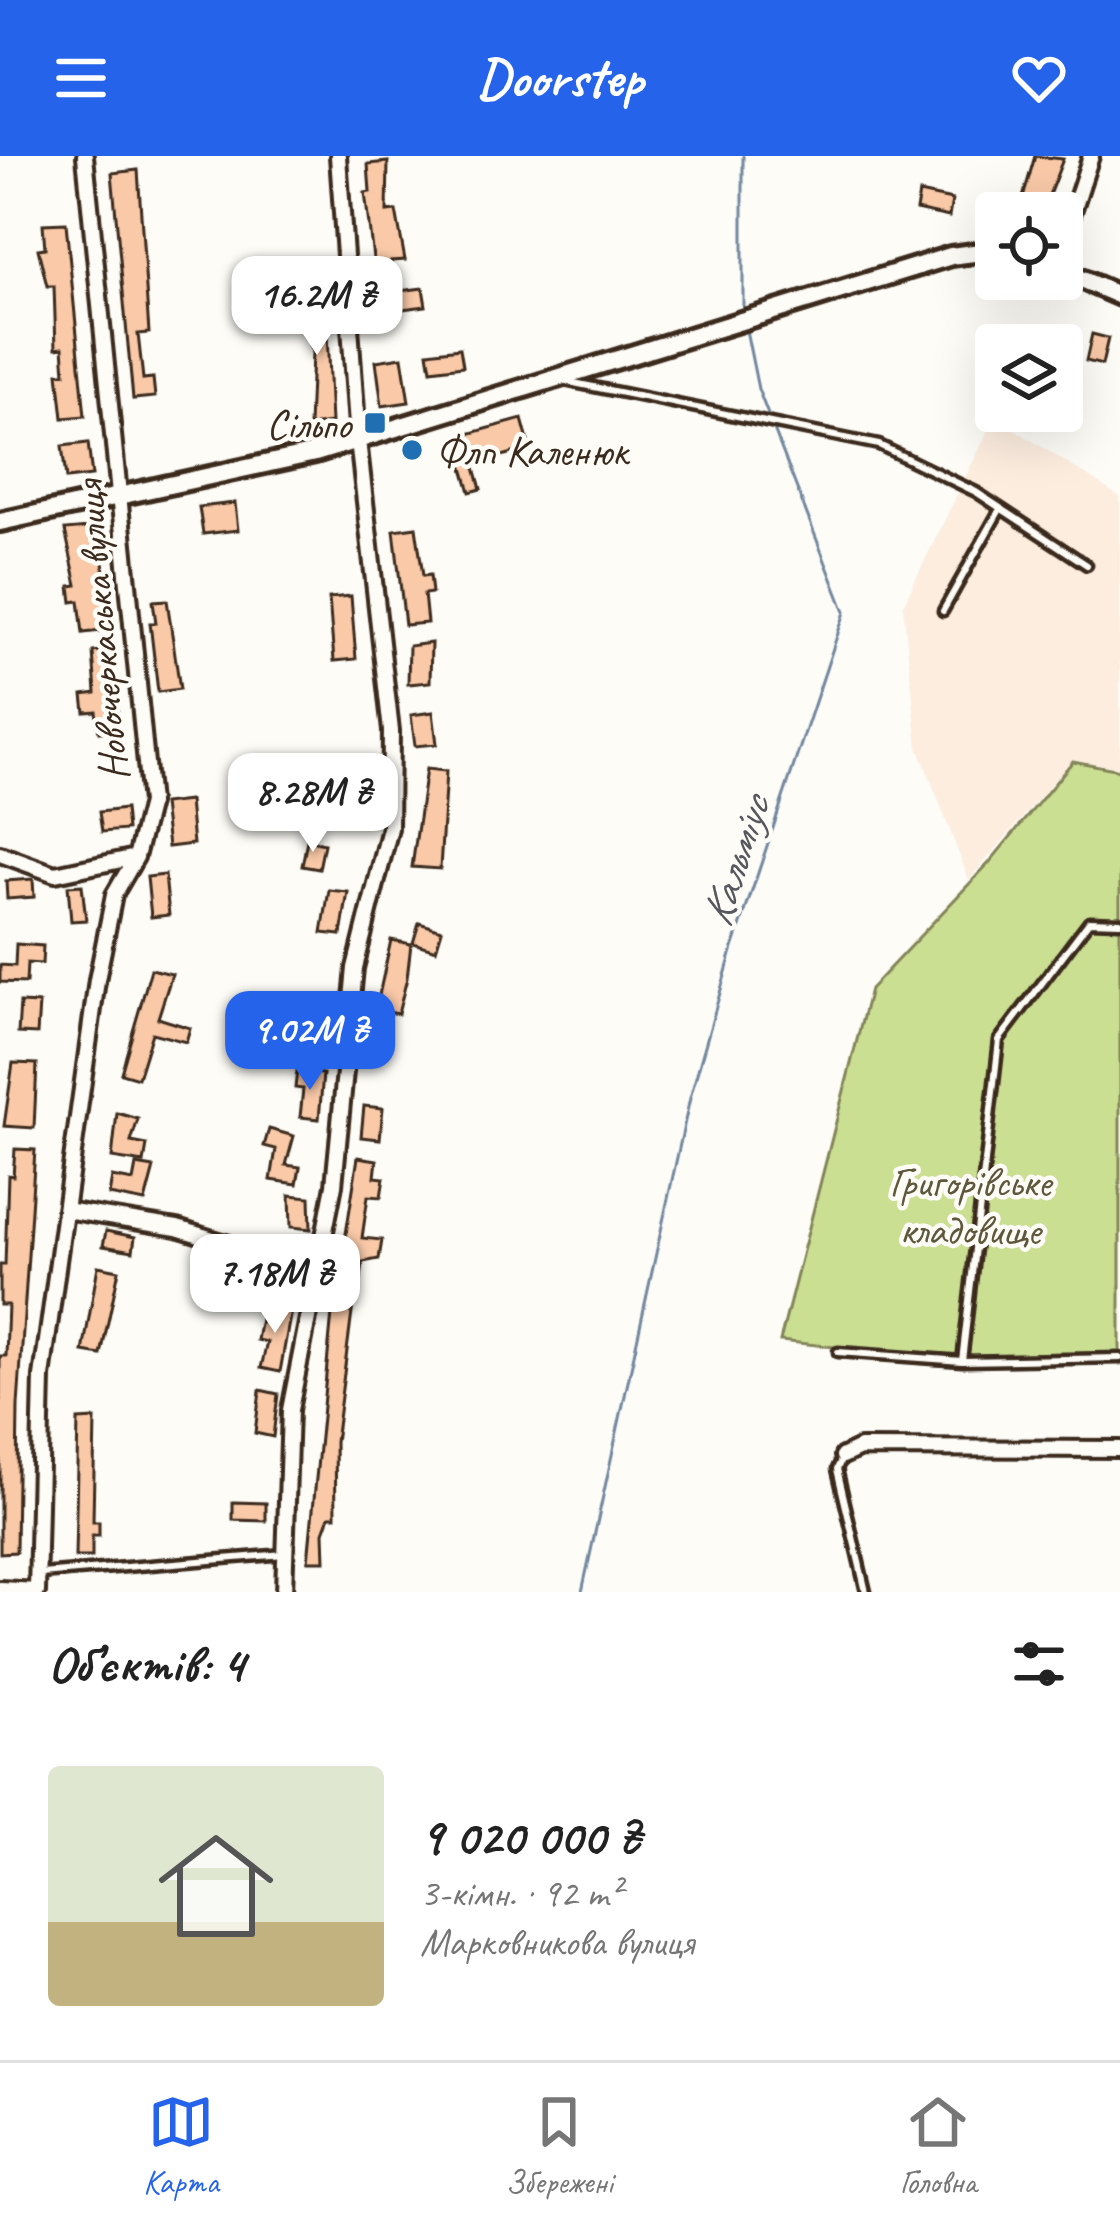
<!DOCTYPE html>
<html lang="uk">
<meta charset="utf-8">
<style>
:root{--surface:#fff;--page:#f2f2f2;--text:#222;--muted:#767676;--line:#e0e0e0;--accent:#2563eb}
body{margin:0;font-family:Caveat,sans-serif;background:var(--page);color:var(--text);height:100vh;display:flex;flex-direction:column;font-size:45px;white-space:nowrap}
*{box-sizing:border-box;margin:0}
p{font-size:39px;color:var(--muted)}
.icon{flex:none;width:66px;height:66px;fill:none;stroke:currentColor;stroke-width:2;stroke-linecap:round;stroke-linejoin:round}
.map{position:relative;height:1436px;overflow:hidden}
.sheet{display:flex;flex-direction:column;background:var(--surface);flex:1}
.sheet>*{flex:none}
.controls{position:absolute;left:975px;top:36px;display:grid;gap:24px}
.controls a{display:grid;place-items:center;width:108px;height:108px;border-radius:12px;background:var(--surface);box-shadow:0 12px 48px #0002;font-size:60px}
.price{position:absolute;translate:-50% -102px;padding:0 27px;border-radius:24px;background:#fff;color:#222;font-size:39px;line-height:78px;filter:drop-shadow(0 3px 6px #0008)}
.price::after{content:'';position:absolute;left:50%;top:72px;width:36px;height:27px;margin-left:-18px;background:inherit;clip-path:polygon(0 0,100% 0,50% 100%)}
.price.current{background:var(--accent);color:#fff}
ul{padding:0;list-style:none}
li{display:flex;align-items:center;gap:36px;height:300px;padding:0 48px}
li span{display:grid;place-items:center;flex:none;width:336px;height:240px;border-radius:12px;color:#555}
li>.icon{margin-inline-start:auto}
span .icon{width:144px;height:144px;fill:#fffc;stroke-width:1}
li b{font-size:51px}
h2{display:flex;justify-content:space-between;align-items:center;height:144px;padding:0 48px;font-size:51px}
header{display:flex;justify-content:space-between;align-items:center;height:156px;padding:0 48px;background:var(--accent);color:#fff;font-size:54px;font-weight:700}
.menu{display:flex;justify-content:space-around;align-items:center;height:168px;border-top:3px solid var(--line);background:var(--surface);font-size:33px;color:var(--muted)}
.menu a{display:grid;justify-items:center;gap:6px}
.menu .current{color:var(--accent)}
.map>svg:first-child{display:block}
</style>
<header><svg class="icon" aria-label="menu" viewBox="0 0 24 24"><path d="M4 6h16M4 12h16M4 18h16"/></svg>Doorstep<svg class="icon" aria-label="heart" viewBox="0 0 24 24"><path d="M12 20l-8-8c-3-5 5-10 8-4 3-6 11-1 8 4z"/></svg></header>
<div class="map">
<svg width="1120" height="1436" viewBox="0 0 1120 1436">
<rect width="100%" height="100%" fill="#fdfcf7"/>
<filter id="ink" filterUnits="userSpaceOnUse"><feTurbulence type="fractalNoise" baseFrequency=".00833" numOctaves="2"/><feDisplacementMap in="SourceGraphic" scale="24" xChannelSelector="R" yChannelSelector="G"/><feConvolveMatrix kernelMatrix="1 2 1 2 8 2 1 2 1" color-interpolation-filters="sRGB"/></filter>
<g filter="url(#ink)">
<path fill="#fceddf" d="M995 261 1120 341V612L1073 603 969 724 918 591 903 449Z"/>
<path fill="#cbdf93" stroke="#838458" stroke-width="3" d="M1073 605 1120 614V1202L962 1205 780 1185 870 833 989 707Z"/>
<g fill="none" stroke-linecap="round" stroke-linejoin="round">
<path stroke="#73879e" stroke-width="3" d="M743 0V160
M582 1436 690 942 732 795 845 456 758 233 745 169"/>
</g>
<path fill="#f9c9a8" stroke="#3b2a1e" stroke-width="3" d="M1035 0 1063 3 1042 57 1020 52Z
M388 6 387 56 396 55 405 104 391 105 393 134 377 135 365 37 370 36 368 8Z
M138 14 149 177 138 178 143 223 153 222 155 241 133 243 112 17Z
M919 37 952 44 949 61 916 54Z
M66 67 85 260 63 262 58 217H65L63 191 56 192 54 130H47L38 93 45 92 43 68Z
M317 132 327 177 331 267 309 270 312 197 305 146 297 147 296 134Z
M423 132 426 150 394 154 391 136Z
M1092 178 1108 182 1102 209 1086 205Z
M460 192 463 210 431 214 428 196Z
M402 201 409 246 382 250 376 205Z
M522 263 530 292 474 308 481 333 470 336 459 298 473 294 468 278Z
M88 287 92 320 66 323 62 290Z
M235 347 238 374 203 378 199 351Z
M99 371 111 474 83 477 79 445 72 446 70 430 77 429 65 374Z
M416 371 423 420 430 419 432 437 424 438 427 467 405 469 394 374Z
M351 440 356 503 334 505 329 442Z
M167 444 180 533 158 536 150 467H156L153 445Z
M431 487 430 526 408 528 409 490Z
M113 493 119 574 99 576 96 555 85 556 83 539 96 537 93 496Z
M433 556 437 588 415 590 411 559Z
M426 613 446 615 440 713 412 711Z
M368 616 371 642 354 644 351 618Z
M189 645 193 688 168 691 163 648Z
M125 653 127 674 102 676 99 656Z
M307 684 324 688 319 713 302 710Z
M165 719 169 759 151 761 147 721Z
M33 723 34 741 7 743 6 725Z
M82 729 86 764 71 765 68 730Z
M329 734 348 736 341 779 322 777Z
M419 767 442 774 436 794 413 787Z
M391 784 411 788 407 822 398 858 388 856 384 883 370 881Z
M16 788 43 790 42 808 27 807 26 827 0 826V809L15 810Z
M151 813 172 818 158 862 190 872 186 886 152 877 138 922 121 917Z
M20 847 39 848 37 878 18 877Z
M13 907 37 908 34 972 4 970Z
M297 915 323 918 319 963 300 961 303 933 295 932Z
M364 950 383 952 380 983 361 981Z
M117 957 138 963 131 986 147 989 144 1007 112 1002Z
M269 973 294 980 286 1009 300 1011 297 1028 271 1024 276 993 264 990Z
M15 993 35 994 18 1250 16 1396 0 1397V1200H6L8 1149H0V1109H5L8 1019 13 1020Z
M358 1001 377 1004 375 1021 384 1022 381 1041 368 1040 362 1082 382 1084 379 1103 363 1106 360 1132 338 1129Z
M136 1009 154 1012 145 1046 109 1039 112 1021 133 1025Z
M290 1039 310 1041 311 1073 291 1071Z
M106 1075 135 1081 133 1095 103 1090Z
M98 1110 119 1114 101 1199 83 1196Z
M275 1146 292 1149 280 1216 261 1212 267 1186 257 1184 261 1163 272 1165Z
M333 1147 353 1149 335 1286 336 1360H330L324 1376 325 1405H308Z
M260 1234 278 1238 273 1281 255 1277Z
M95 1263 93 1366H99V1380H92V1401H75L78 1264Z
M233 1346 266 1347V1365L233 1364Z"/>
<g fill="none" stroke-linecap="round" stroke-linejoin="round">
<g stroke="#3b2a1e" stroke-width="15">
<path id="service" d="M564 225 879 289 976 336 1087 409
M943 455 999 355
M838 1196 962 1205 1120 1202
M962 1205 999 884 1089 765 1120 766
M843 1300 837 1313 866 1436
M41 1418 285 1398"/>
</g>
<g stroke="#3b2a1e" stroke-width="22">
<path id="minor" d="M1062 89 1091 0
M0 698 55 718 136 701
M65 1054 177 1072 317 1115
M843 1300 860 1292 1120 1293
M0 1433 37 1435
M37 1436 42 1221 97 824 114 739 136 701 150 647 85 0
M284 1436 290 1254 334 1029 355 812 390 672 391 575 358 284 338 0"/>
</g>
<g stroke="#3b2a1e" stroke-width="26">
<path id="tertiary" d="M1062 115 1120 140
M0 366 315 297 951 100 996 94"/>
</g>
<use href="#service" stroke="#fdfcf7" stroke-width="6"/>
<use href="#minor" stroke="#fdfcf7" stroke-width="14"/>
<use href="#tertiary" stroke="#fdfcf7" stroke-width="16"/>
</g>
</g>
<g fill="#1f6fb2" stroke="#fdfcf7" stroke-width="4.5">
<rect x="363" y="255" width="24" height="24" rx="6"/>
<circle cx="412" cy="294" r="12"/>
</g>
<g text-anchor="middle" stroke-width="9" stroke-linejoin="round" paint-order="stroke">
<g font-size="42" fill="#3b2a1e" stroke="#fdfcf7" text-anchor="end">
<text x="351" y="282">Сільпо</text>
<text x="436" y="309" text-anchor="start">Флп Каленюк</text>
</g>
<g font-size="42" fill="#3b2a1e" stroke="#fdfcf7">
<text transform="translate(100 475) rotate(-95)" y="15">Новочеркаська вулиця</text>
</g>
<g font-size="42" fill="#5f573b" stroke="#fdfcf7">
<text x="970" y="1040">Григорівське<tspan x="970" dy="48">кладовище</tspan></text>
</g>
<g font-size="45" font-style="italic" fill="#57585e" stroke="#fdfcf7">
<text transform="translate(734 705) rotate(-72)" y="16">Кальміус</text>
</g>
</g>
</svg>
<div class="controls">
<a><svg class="icon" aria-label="locate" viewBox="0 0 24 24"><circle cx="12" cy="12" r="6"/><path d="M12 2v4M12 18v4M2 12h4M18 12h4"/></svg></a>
<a><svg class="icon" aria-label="layers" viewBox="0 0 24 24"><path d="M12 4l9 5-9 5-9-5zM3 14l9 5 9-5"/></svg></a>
</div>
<b class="price" style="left:317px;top:202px">16.2M ₴</b>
<b class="price" style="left:313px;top:699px">8.28M ₴</b>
<b class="price current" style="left:310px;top:937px">9.02M ₴</b>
<b class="price" style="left:275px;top:1180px">7.18M ₴</b>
</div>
<section class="sheet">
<h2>Об’єктів: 4<svg class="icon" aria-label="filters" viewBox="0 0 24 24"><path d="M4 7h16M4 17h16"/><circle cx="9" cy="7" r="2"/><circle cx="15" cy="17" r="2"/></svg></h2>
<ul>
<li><span style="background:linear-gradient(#dfe7d0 65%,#c2b280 0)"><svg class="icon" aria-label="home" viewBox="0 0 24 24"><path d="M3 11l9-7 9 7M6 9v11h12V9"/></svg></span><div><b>9 020 000 ₴</b><p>3-кімн. · 92 m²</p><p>Марковникова вулиця</p></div></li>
</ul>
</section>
<nav class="menu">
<a class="current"><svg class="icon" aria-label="map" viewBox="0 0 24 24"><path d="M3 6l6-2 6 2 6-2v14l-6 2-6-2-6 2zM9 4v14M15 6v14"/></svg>Карта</a>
<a><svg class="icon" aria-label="saved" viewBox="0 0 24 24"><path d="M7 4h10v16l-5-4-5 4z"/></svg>Збережені</a>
<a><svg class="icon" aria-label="home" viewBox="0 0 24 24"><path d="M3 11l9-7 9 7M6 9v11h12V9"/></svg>Головна</a>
</nav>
